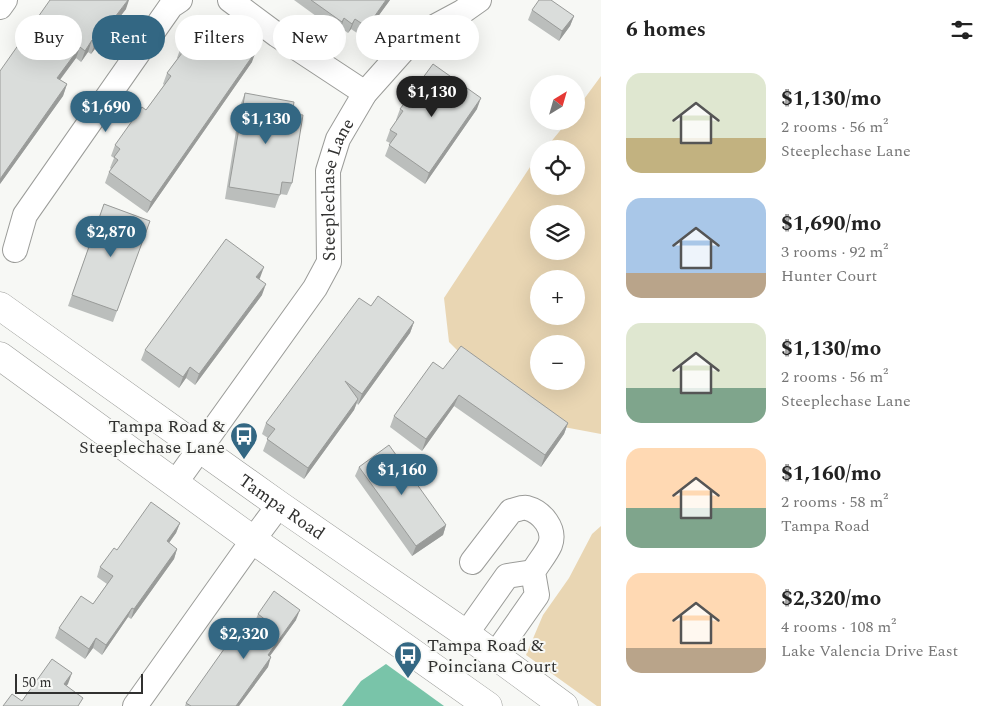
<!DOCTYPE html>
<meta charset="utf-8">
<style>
:root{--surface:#fff;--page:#f2f2f2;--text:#222;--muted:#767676;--accent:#336783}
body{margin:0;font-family:Spectral,serif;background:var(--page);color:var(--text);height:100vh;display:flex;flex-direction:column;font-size:19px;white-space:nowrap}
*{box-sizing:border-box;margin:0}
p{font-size:16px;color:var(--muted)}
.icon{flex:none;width:28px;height:28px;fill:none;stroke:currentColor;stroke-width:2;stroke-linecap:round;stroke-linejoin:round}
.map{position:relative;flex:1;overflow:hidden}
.panel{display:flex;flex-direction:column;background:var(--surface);width:400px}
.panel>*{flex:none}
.banner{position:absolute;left:15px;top:15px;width:475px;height:45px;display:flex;gap:10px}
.needle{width:32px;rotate:37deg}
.fabs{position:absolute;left:530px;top:75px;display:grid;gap:10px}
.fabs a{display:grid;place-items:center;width:55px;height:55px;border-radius:50%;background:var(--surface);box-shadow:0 5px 20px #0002;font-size:25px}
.scale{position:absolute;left:15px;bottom:12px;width:128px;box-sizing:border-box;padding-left:5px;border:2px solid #313130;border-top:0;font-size:14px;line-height:18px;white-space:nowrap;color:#313130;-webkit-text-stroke:4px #f7f8f5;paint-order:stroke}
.price{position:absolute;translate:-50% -42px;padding:0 11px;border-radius:18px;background:var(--accent);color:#fff;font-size:16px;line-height:32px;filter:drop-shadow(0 1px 2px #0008)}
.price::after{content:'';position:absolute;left:50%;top:30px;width:15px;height:11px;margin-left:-8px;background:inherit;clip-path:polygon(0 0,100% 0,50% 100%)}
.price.selected{background:#222;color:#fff}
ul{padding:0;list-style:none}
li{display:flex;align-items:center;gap:15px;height:125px;padding:0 25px}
li span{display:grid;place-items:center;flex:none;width:140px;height:100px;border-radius:15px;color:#555}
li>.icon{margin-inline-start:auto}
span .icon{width:60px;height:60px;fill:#fffc;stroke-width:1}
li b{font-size:21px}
h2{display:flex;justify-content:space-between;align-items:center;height:60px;padding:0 25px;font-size:21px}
.pill{padding:0 18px;border-radius:22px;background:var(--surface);box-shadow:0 5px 20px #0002;font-size:18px;line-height:45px}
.pill.selected{background:var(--accent);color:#fff}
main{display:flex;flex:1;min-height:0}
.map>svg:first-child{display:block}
</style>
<main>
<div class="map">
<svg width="601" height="706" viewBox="0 0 601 706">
<rect width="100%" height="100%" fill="#f7f8f5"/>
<path fill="#e9d6b3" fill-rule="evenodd" d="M601 76V434L537 422 488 381 449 342 444 298 532 164 539 156V186H576V149H545L568 121H576V110ZM539 214H576V251H539ZM539 279H576V316H539ZM539 344H576V381H539Z
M601 526V706H597L526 655 543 615 569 578 592 534Z"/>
<path fill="#79c4a9" d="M386 664 444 706H342L361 681Z"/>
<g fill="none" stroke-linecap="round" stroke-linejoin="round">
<g stroke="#9b9c99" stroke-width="26">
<g id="minor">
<path d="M230 0 277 35 365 93"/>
<path d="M0 7 5 0"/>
<path d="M15 250 25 215 171 6 180 0"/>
<path id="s1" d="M176 482 315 288 329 262 328 171 338 139 365 93 406 47 421 34 462 12 479 0"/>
<path d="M472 562 511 511C516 510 522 507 527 508 542 512 556 529 550 545 546 554 538 563 533 572L537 595 495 655"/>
<path d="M466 634 507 576 533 572"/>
<path d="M135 706 253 540 279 505"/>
</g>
</g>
<g stroke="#9b9c99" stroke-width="29">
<g id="major">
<path id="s2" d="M0 306 279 505 466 634 564 706"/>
<path d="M0 356 253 540 488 706"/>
</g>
</g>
<use href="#minor" stroke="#fff" stroke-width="24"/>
<use href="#major" stroke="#fff" stroke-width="28"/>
</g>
<path fill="#bbbebc" d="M50 0 126 9 91 54 88 52 81 62 76 58 60 80 67 84 63 96 0 184Z
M294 0H390L363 37 351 29 348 33 341 28 338 32Z
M532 10 574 16 570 26 559 41 528 20Z
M193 38 252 62 147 213 105 183 109 172 111 169 110 168 114 158 111 156 115 145 146 110 164 85 163 84 167 73 178 58H177L181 47Z
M245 93 292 114V183L287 195 280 194 275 208 225 199 240 106Z
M400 109H477L425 184 385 156 390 143 386 141 390 130 397 120H396Z
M104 204 150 221 113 322 68 306Z
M260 278 259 279 262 295 195 385 186 378 179 388 141 360 145 350Z
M414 322 410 333 358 405 357 403 354 410 304 479 263 451 268 438 262 434 266 423Z
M443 369 568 423 564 434 541 467 454 406 422 451 390 427 394 416Z
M359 467 446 525 443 535 412 556 355 476Z
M180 523 176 533 169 543 177 549 174 559 131 619 128 617 102 655 93 648 85 659 55 638 59 628 93 604 107 584 97 577 100 567 117 550Z
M258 614 296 620 270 656 268 667 239 706H185L186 703 240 651 255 645 265 632 254 624Z"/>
<path fill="#999b99" d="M128 0H129L126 9 91 54 95 43Z
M386 0H390L363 37 367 27Z
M574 16 570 26 559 41 562 31Z
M344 18 341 28 338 32 342 22Z
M355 19 351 29 348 33 352 24Z
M92 40 88 52 81 62 85 51Z
M80 47 76 58 53 89 57 78Z
M256 51 252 62 147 213 151 202Z
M67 84 63 96 0 184V179Z
M481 98 477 109 425 184 429 173Z
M264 267 260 278 253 288 256 277Z
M266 284 262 295 195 385 199 374Z
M414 322 410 333 358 405 362 394Z
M190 367 186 378 179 388 183 377Z
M459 395 454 406 422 451 426 439Z
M358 399 354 410 304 479 308 468Z
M568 423 564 434 541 467 545 455Z
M180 523 176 533 163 551 167 541Z
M446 525 443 535 412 556 416 546Z
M177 549 174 559 131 619 134 609Z
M132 608 128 617 102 655 106 645Z
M300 610 296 620 264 664 268 655Z
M96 638 93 648 85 659 89 649Z
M271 657 268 667 239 706H236Z
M72 673 68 684 60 696 64 684Z"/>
<path fill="#dadddb" stroke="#999b99" d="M50 0H128L95 43 92 40 85 51 80 47 57 78 67 84 0 179V71Z
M311 0H386L367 27 355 19 352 24 344 18 342 22Z
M539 0H551L574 16 562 31 532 10Z
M212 21 256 51 151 202 109 172 118 160 114 157 120 149 115 145 142 107 146 110 171 76 167 73 185 49 181 47 189 35 193 38 200 29 204 32Z
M433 64 481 98 429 173 389 145 397 134 390 130 403 111 400 109Z
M245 93 294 102 292 114 303 115 292 183 282 182 280 195 229 187Z
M104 204 150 221 117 311 72 295Z
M226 239 264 267 256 277 266 284 199 374 190 367 183 377 145 350Z
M378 296 414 322 362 394 345 381 358 399 308 468 267 439 275 429 266 423 359 298 371 306Z
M461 346 568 423 545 455 459 395 426 439 394 416 433 362 443 369Z
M389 445 446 525 416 546 359 467Z
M151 502 180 523 167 541 177 549 134 609 132 608 106 645 96 638 89 649 59 628 81 596 93 604 113 576 100 567 114 548 117 550Z
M274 591 300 610 268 655 271 657 236 706H237H191L186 703 229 642 240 651 248 640 255 645 271 624 258 614Z
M52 659 72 673 64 684 83 698 78 706H3L12 694 22 701Z"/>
<defs>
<g id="bus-pin" transform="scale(1.4375)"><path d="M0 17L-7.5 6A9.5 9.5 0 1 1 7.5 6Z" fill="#336783" stroke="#f7f8f5"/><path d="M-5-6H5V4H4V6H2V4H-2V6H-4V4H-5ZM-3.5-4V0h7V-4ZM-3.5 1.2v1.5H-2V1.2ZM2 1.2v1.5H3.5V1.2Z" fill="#fff"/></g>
</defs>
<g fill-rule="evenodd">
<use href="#bus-pin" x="244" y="436"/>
<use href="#bus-pin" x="408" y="655"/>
</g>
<g text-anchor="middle" stroke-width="4" stroke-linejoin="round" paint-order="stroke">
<g font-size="18" fill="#313130" stroke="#f7f8f5">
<text dy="6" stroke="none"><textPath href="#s1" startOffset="342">Steeplechase Lane</textPath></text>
<text dy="6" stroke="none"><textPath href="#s2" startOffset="346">Tampa Road</textPath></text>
</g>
<g font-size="18" fill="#313130" stroke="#f7f8f5" text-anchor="end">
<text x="225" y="432">Tampa Road &amp;<tspan x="225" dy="21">Steeplechase Lane</tspan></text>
<text x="427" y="651" text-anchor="start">Tampa Road &amp;<tspan x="427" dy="21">Poinciana Court</tspan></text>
</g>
</g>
</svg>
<div class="fabs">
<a><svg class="needle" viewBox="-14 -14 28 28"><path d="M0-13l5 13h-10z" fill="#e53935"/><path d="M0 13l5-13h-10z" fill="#767676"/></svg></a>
<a><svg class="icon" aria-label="locate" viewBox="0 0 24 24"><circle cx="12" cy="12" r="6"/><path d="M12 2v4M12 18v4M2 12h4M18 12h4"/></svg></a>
<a><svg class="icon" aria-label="layers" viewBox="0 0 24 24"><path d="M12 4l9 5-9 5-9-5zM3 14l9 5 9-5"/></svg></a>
<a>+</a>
<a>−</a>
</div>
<div class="scale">50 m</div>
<b class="price selected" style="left:432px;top:118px">$1,130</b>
<b class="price" style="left:106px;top:133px">$1,690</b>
<b class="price" style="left:266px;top:145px">$1,130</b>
<b class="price" style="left:111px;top:258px">$2,870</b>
<b class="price" style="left:402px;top:496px">$1,160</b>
<b class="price" style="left:244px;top:660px">$2,320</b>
<div class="banner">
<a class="pill">Buy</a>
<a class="pill selected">Rent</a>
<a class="pill">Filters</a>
<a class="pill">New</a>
<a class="pill">Apartment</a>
</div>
</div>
<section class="panel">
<h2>6 homes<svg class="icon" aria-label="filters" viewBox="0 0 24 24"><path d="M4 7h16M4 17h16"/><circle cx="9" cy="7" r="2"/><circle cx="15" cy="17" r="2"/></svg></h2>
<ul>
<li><span style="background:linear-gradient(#dfe7d0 65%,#c2b280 0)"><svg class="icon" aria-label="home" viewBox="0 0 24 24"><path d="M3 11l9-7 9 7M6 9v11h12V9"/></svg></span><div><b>$1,130/mo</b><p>2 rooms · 56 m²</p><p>Steeplechase Lane</p></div></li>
<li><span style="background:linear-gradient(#a9c7e8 75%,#b9a48a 0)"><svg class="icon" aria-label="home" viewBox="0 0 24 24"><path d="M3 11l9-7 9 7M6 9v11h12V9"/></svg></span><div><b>$1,690/mo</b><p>3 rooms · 92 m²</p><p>Hunter Court</p></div></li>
<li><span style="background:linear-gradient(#dfe7d0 65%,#7fa58c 0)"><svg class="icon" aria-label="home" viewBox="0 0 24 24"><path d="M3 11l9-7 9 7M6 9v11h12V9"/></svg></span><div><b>$1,130/mo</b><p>2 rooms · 56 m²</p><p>Steeplechase Lane</p></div></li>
<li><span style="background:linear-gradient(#ffd9b3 60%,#7fa58c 0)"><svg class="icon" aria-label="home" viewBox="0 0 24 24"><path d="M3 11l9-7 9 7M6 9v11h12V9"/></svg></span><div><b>$1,160/mo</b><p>2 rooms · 58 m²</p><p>Tampa Road</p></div></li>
<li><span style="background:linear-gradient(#ffd9b3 75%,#b9a48a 0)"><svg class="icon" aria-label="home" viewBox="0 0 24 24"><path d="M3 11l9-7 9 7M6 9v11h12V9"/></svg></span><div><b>$2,320/mo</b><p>4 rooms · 108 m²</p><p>Lake Valencia Drive East</p></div></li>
</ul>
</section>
</main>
